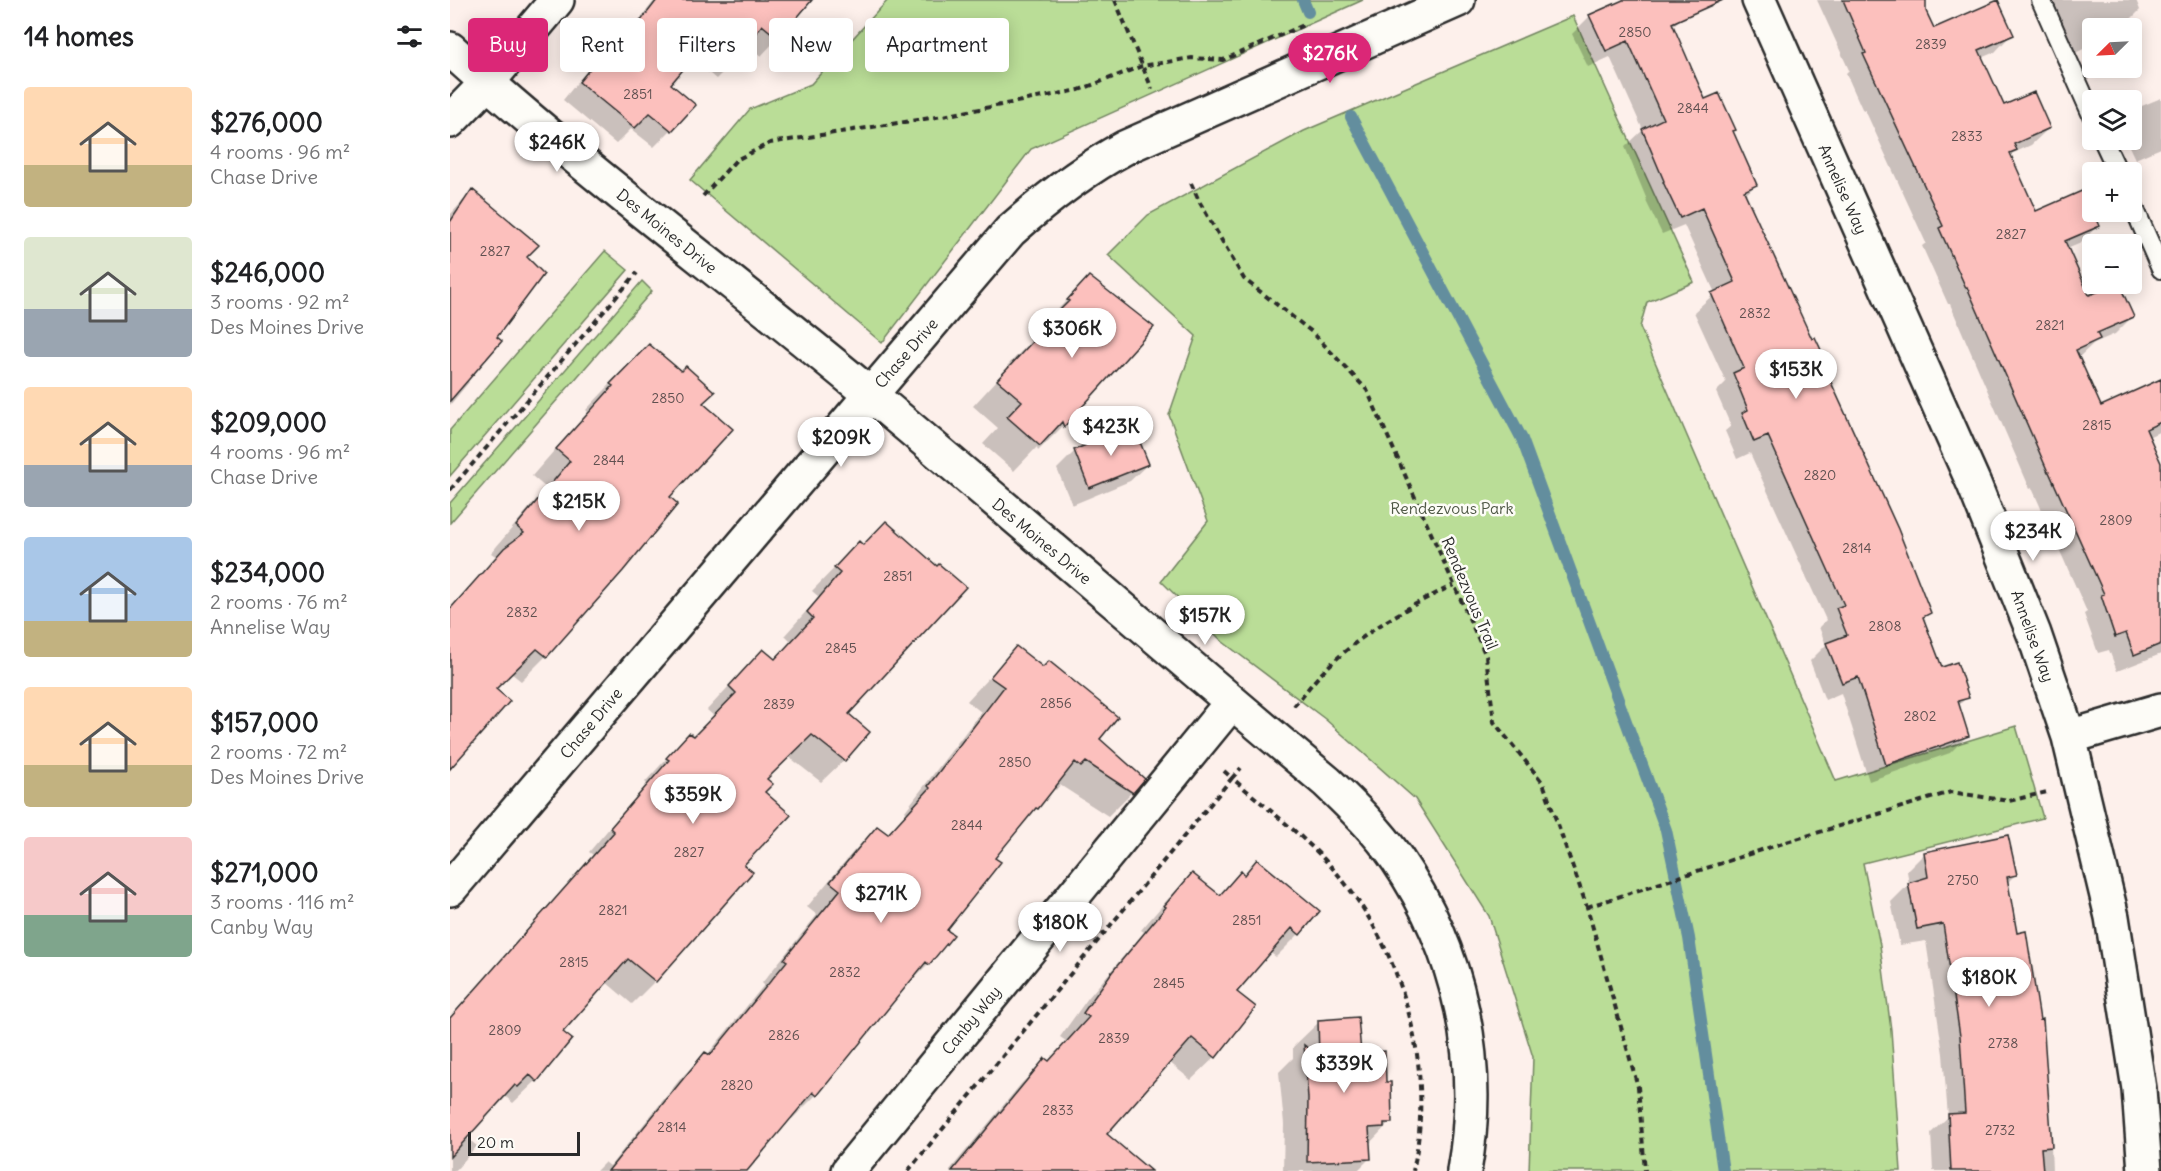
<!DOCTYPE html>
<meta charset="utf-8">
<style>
:root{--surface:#fff;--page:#f2f2f2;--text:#202124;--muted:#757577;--accent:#db2777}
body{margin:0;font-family:Delius,sans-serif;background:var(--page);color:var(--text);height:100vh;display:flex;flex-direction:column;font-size:22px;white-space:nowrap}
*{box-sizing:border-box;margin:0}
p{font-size:20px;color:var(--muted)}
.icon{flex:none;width:33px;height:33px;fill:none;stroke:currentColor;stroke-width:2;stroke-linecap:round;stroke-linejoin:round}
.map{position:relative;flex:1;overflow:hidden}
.panel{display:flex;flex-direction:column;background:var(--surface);width:450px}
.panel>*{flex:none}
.guide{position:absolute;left:18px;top:18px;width:570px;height:54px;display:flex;gap:12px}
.needle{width:39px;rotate:246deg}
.buttons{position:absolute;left:1632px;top:18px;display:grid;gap:12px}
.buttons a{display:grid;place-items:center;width:60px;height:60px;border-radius:6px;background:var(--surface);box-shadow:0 3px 15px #0003;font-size:30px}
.scale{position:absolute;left:18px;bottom:15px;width:112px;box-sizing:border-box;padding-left:6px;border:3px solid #2b2b2b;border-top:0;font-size:16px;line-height:21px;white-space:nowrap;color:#2b2b2b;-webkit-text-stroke:4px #fdfcf7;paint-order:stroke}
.price{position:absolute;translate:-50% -51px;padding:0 14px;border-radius:21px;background:#fff;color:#222;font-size:20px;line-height:39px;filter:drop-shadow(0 2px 3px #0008)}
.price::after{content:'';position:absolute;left:50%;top:36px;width:18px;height:14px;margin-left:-9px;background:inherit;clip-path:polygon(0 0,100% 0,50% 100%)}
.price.selected{background:var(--accent);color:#fff}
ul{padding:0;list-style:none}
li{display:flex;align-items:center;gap:18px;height:150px;padding:0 24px}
li span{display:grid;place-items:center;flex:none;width:168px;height:120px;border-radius:6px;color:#555}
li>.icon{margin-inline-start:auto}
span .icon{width:72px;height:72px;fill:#fffc;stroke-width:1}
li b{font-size:26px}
h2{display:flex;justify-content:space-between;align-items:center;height:72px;padding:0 24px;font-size:26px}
.chip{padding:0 21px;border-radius:6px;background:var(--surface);box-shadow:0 3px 15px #0003;font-size:21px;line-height:54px}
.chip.selected{background:var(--accent);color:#fff}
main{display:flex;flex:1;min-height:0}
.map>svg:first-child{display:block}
</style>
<main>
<section class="panel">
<h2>14 homes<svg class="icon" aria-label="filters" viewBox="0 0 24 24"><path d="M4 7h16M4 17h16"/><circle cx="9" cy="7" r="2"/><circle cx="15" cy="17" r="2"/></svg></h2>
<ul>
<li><span style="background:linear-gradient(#ffd9b3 65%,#c2b280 0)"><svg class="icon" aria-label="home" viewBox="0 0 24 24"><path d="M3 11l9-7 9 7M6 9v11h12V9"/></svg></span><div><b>$276,000</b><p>4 rooms · 96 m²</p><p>Chase Drive</p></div></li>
<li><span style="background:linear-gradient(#dfe7d0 60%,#9aa5b1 0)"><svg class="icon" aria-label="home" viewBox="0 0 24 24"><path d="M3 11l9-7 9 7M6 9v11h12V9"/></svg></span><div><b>$246,000</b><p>3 rooms · 92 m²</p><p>Des Moines Drive</p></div></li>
<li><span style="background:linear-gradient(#ffd9b3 65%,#9aa5b1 0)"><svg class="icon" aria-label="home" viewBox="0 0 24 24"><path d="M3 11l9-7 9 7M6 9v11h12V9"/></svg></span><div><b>$209,000</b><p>4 rooms · 96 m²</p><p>Chase Drive</p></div></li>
<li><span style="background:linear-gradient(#a9c7e8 70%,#c2b280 0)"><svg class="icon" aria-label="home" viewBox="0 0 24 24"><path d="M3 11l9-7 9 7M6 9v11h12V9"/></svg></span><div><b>$234,000</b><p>2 rooms · 76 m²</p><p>Annelise Way</p></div></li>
<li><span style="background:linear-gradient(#ffd9b3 65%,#c2b280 0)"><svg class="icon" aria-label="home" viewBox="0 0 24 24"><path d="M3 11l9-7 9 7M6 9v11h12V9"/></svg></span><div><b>$157,000</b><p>2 rooms · 72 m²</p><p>Des Moines Drive</p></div></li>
<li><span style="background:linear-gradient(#f6c9c9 65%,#7fa58c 0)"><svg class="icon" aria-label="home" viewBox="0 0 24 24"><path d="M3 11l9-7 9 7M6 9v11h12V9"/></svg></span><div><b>$271,000</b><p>3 rooms · 116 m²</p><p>Canby Way</p></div></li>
</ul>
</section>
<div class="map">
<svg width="1711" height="1171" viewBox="0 0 1711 1171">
<rect width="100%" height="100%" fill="#fdf0eb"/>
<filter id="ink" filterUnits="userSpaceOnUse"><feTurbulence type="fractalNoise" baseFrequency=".0167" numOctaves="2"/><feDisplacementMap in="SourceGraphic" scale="12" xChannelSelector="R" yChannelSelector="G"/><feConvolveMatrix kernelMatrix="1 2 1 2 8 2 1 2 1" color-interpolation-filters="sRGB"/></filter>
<g filter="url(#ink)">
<path fill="#badd97" stroke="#728461" stroke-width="1.5" d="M438 0H913L581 149 432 343 240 180 300 109 361 84Z
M1123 16 1244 282 1197 302 1190 327 1386 781 1566 726 1593 818 1413 863 1430 945 1441 1030 1451 1171H1079L1083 1057 1039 916 965 799 875 719 773 642 711 581 758 521 719 415 746 336 658 255 698 215 854 131Z
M155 251 178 270 0 476V430Z
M192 281 202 291 0 523V503Z"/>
<path fill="#0003" d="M205 0H360L328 38 311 56 296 44 283 62 266 79 241 58 219 85 221 130 204 147 181 129 166 144 113 100 148 57 165 40 170 44Z
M1177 0H1224L1232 17 1222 27 1254 101 1282 132 1306 185 1294 196 1374 369 1479 613 1472 619 1491 669 1517 697 1508 706 1517 736 1500 753 1419 781 1391 693 1375 700 1360 661 1376 645 1369 627 1376 620 1300 453 1287 459 1275 431 1281 426 1266 392 1276 382 1244 312 1265 293 1234 225 1212 234 1196 201 1197 200 1175 147 1193 130 1160 57 1138 67 1122 34 1140 16Z
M1367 0H1470L1483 30 1562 34 1545 52 1531 58 1553 107 1599 128 1581 145 1559 155 1585 213 1648 225 1631 243 1617 249 1638 297 1668 284 1682 317 1665 334 1644 343 1628 358 1650 408 1711 381V431L1698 437 1711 467V654L1667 671 1659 650 1648 653 1634 614 1637 612 1582 488 1580 489 1500 304H1498L1472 246 1476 243 1415 110 1413 111 1396 73 1399 70Z
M1601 0H1686L1690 10 1672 28H1642V45L1625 53Z
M1711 98V148L1685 159 1676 140H1682V114L1687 108Z
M22 191 75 257 16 380 19 382 0 405V215Z
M639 278 702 327 613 426 588 451 587 447 564 471 533 444 548 428 523 406 559 367 557 366 594 328 592 326 614 303Z
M173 371 251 404 218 497 96 656 71 681 61 673 44 690 0 767V608L47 557 41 553 96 488 82 476 138 412 136 410Z
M625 451 698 464 680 481 622 505 607 469Z
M409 543 394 760 371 782 338 756 315 780 313 792 292 866 205 981 182 1004 156 982 111 1032 86 1081 63 1103 56 1097 44 1109 0 1077V1017L143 855 139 852 197 784 195 782 217 758 244 738 265 717 257 710 291 673 324 660 341 641 335 635 369 597 362 591Z
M566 648 648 739 682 792 658 816 610 785 606 790 603 788 543 858 495 930 502 935 478 964 454 988 366 1095 342 1119 340 1117 295 1171H146L155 1162 160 1166 231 1078 255 1054 257 1055 314 985 312 983 367 915 357 907 403 852 427 828 436 835 457 813 455 811 531 712 517 701Z
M1475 853 1565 875 1557 883 1566 934 1589 1021H1592L1599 1097 1602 1171H1483L1481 1133 1498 1117 1493 1054 1476 941 1450 945 1441 902 1459 884 1457 871Z
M807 861 849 934 826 957 819 952 785 993 765 1057 741 1080 719 1062 655 1135 688 1171H499L571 1084 595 1060 597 1062 616 1041 610 1037 638 998 694 932 691 930 718 899 742 875 768 896 791 874 793 876Z
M869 1022 910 1055 934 1084 940 1122 918 1145 919 1159 907 1171H833L834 1124 829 1072 843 1058V1047Z
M0 1094 16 1137 27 1146 5 1171H0Z"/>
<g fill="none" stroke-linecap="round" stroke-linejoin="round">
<path stroke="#648e9e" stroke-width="12" d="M853 0 858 12
M901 117 1072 439 1216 830 1239 938 1273 1171"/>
</g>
<path fill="#fcc0bd" stroke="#2b2b2b" stroke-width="1.5" d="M207 0H362L329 39 312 25 284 63 258 40 221 84 246 105 222 131 200 113 185 128 129 82 165 38 173 44Z
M1173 0H1273L1222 23 1255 99 1269 93 1286 130 1283 131 1307 185 1294 191 1362 339 1365 337 1379 367 1375 369 1448 529 1481 613 1473 617 1492 667 1507 662 1519 698 1508 701 1519 736 1436 765 1408 677 1392 683 1376 643 1397 635 1386 608 1394 605 1318 436 1304 442 1292 413 1298 410 1283 373 1294 368 1261 293 1285 282 1252 208 1230 218 1213 182 1214 181 1192 129 1213 119 1178 41 1156 51 1139 15Z
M1393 0H1476V11L1484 28 1548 0 1564 35 1529 50 1554 105 1584 92 1600 128 1564 144 1567 150 1560 153 1586 211 1634 190 1650 226 1615 241 1639 295 1669 284 1684 317 1647 333 1650 339 1626 350 1651 406 1711 379V422L1696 429 1711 463V644L1684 655 1676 633 1665 637 1651 595 1654 594 1599 472H1598L1517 287 1516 288 1489 228 1493 226 1413 54 1416 53Z
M22 189 89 245 77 257 94 274 47 337 52 341 0 401V222Z
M639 276 704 327 614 427 612 422 590 446 557 417 572 401 547 380 583 341 581 339 619 301 617 300Z
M199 344 231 371 236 366 265 392 253 403 283 429 220 497 228 504 173 571 97 657 87 649 46 689 60 701 0 769V609L54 548 74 533 66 526 120 461 106 449 163 386 160 384Z
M683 425 699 464 639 488 624 450Z
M436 521 487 566 489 564 516 587 399 714 420 732 395 761 362 735 317 779 323 784 315 792 341 815 294 865 303 872 206 982 178 959 113 1032 122 1039 87 1082 80 1075 68 1087 65 1085 0 1157V1018L164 832 160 828 219 760 216 758 239 733 244 736 286 693 279 686 313 649 325 659 363 618 357 612 390 573 384 568 409 541 413 545Z
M566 646 593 667 599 661 668 717 650 739 695 779 683 793 636 762 631 767 625 762 588 809 586 808 545 858 551 862 497 930 504 935 479 965 476 962 367 1096 363 1092 297 1171H158L255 1052 260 1055 337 961 334 959 390 890 380 882 427 826 438 834 480 788 478 786 554 687 540 677Z
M1558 835 1567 875 1557 877 1567 933 1576 931 1590 1020 1593 1019 1602 1147 1591 1148 1593 1171H1501L1498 1114 1515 1113 1510 1036 1493 924 1467 929 1458 883 1478 877 1474 852Z
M807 859 870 911 850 935 842 928 787 992 806 1007 766 1058 742 1038 657 1134 701 1171H502L595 1058 599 1061 639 1017 633 1013 662 972 716 907 714 906 742 873 770 895 791 871 794 875Z
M908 1017 911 1053 935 1051 936 1082H941L942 1123H934V1127L919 1128 921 1159 857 1162 858 1098 854 1045 869 1057 868 1020Z"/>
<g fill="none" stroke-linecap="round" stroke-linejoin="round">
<g stroke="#2b2b2b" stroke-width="22">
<path id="lane" d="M1591 0 1642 115
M1653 140 1668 172
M1682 203 1711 269"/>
</g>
<g stroke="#2b2b2b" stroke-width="38">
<path id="street" d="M1309 0 1524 484 1584 634 1619 737 1662 917 1689 1089 1695 1171
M0 49C135 172 282 279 422 396 574 523 724 654 877 782 902 806 928 831 947 859 1010 951 1034 1062 1014 1171
M0 121 37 83 107 0
M1619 737 1711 710
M0 889 560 231C596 199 633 170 676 147L1008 0
M398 1171 782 702"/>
</g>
<path stroke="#2b2b2b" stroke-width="4" stroke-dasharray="6 4.5" stroke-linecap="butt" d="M665 0 702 89
M741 183 749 201 794 279 862 332 917 390 1036 656 1044 722 1093 783 1137 907 1188 1087 1195 1171
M253 196 286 160 320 143 493 116 629 90 692 66 742 58 773 60 854 25
M0 490 187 273
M844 706C853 696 861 684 871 674 908 635 956 607 1004 585
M774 771 782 778 791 768
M1137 907 1330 844 1501 792 1559 801 1597 792
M458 1171 782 778C813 805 846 830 874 859 951 939 987 1063 963 1171"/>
<use href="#lane" stroke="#fdfcf7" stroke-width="18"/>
<use href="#street" stroke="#fdfcf7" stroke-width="33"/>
</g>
</g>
<g text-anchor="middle" stroke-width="5" stroke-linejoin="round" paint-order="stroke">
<g font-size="14" fill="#5f5050">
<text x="1185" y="37">2850</text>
<text x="1481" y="49">2839</text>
<text x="188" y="99">2851</text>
<text x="1243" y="113">2844</text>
<text x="1517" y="141">2833</text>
<text x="1561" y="239">2827</text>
<text x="45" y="256">2827</text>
<text x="1305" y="318">2832</text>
<text x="1600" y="330">2821</text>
<text x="218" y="403">2850</text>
<text x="1647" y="430">2815</text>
<text x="159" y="465">2844</text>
<text x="1370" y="480">2820</text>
<text x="1666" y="525">2809</text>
<text x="1407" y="553">2814</text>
<text x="448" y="581">2851</text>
<text x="72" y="617">2832</text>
<text x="1435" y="631">2808</text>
<text x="391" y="653">2845</text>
<text x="606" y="708">2856</text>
<text x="329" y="709">2839</text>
<text x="1470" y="721">2802</text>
<text x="565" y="767">2850</text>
<text x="517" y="830">2844</text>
<text x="239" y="857">2827</text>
<text x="1513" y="885">2750</text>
<text x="163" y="915">2821</text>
<text x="797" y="925">2851</text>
<text x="124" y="967">2815</text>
<text x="395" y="977">2832</text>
<text x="719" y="988">2845</text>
<text x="55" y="1035">2809</text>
<text x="334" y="1040">2826</text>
<text x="664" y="1043">2839</text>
<text x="1553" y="1048">2738</text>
<text x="287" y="1090">2820</text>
<text x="608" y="1115">2833</text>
<text x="222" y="1132">2814</text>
<text x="1550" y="1135">2732</text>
</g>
<g font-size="16" fill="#2b2b2b" stroke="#fdfcf7">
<text transform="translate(1393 189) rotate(66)" y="6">Annelise Way</text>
<text transform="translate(217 231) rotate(39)" y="6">Des Moines Drive</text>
<text transform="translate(456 353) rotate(-49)" y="6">Chase Drive</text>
<text transform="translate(592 541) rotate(40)" y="6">Des Moines Drive</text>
<text transform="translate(1020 593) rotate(67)" y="6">Rendezvous Trail</text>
<text transform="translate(1583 636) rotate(70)" y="6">Annelise Way</text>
<text transform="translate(141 723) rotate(-50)" y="6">Chase Drive</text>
<text transform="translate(521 1020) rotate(-51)" y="6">Canby Way</text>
</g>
<g font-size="16" fill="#4f5846" stroke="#fdfcf7">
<text x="1002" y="514">Rendezvous Park</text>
</g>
</g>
</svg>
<div class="buttons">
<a><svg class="needle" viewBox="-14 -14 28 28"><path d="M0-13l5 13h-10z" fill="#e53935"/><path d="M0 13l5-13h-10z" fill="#757577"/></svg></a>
<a><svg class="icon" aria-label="layers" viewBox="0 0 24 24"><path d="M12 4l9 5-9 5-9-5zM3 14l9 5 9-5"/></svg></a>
<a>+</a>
<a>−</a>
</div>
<div class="scale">20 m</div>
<b class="price selected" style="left:880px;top:84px">$276K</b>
<b class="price" style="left:107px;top:173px">$246K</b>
<b class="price" style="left:622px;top:359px">$306K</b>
<b class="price" style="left:1346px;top:400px">$153K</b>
<b class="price" style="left:661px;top:457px">$423K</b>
<b class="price" style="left:391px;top:468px">$209K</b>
<b class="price" style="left:129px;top:532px">$215K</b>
<b class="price" style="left:1583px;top:562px">$234K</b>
<b class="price" style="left:755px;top:646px">$157K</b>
<b class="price" style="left:243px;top:825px">$359K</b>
<b class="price" style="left:431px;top:924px">$271K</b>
<b class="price" style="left:610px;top:953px">$180K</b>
<b class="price" style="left:1539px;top:1008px">$180K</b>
<b class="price" style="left:894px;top:1094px">$339K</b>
<div class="guide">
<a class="chip selected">Buy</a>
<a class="chip">Rent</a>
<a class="chip">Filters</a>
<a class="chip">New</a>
<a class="chip">Apartment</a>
</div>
</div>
</main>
